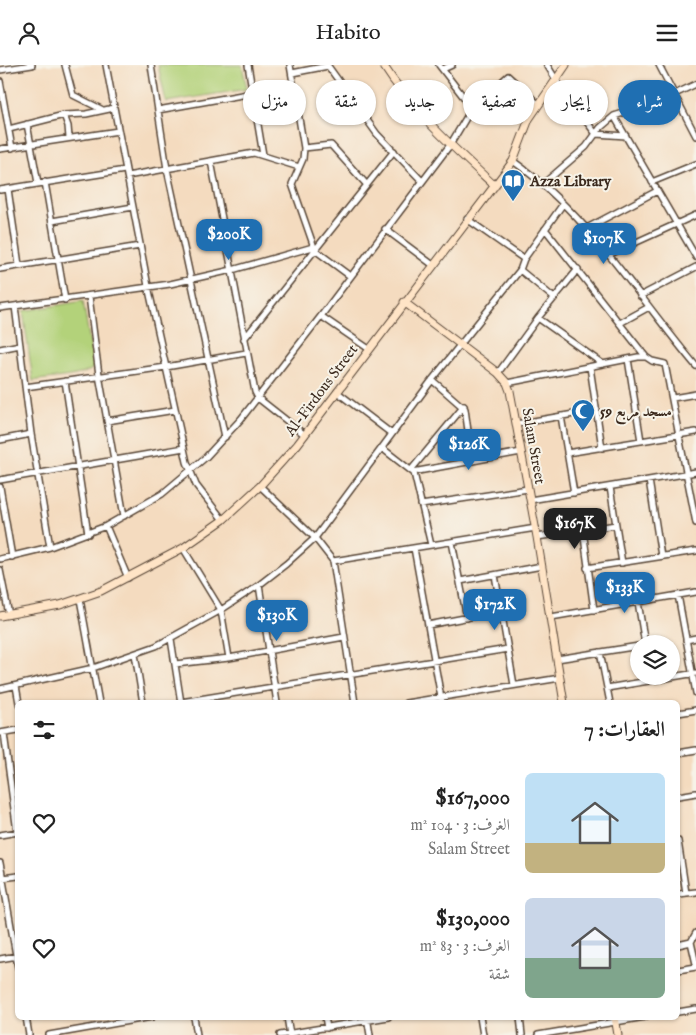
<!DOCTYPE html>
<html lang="ar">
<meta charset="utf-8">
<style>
:root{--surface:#fff;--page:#f6f6f6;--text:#222;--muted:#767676;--accent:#1f6fb2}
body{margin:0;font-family:"IM FELL English",Amiri,serif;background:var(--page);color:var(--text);direction:rtl;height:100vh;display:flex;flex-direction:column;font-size:19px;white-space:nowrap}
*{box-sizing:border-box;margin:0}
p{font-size:16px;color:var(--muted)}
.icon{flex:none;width:28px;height:28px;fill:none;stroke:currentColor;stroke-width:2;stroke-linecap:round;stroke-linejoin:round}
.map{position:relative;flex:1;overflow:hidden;direction:ltr}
.drawer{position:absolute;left:15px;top:635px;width:665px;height:320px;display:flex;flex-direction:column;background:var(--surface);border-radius:8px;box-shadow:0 1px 4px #0004;direction:rtl}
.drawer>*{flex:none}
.banner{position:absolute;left:15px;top:15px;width:666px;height:45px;direction:rtl;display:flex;gap:10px}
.buttons{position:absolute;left:630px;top:570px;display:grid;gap:10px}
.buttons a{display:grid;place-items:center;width:50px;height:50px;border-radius:50%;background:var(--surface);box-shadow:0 1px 4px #0004;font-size:25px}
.price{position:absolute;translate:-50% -42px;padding:0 11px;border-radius:10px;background:var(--accent);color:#fff;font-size:16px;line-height:32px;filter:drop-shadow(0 1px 2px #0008)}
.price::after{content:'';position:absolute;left:50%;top:30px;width:15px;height:11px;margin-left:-8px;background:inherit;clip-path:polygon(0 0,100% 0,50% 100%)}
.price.active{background:#222;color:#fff}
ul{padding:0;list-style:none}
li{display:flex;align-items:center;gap:15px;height:125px;padding:0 15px}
li span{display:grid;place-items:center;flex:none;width:140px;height:100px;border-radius:8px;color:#555}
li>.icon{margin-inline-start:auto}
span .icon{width:60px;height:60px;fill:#fffc;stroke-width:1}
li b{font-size:21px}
h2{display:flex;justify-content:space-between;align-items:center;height:60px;padding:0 15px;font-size:21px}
.tag{padding:0 18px;border-radius:22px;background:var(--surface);box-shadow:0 1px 4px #0004;font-size:18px;line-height:45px}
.tag.active{background:var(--accent);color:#fff}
header{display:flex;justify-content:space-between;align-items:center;height:65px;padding:0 15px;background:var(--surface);font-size:22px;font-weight:600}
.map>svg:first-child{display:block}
</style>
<header><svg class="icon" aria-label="menu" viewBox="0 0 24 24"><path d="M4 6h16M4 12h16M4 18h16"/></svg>Habito<svg class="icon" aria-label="person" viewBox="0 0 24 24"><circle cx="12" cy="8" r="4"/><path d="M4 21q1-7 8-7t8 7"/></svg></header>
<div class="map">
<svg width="696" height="970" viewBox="0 0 696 970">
<rect width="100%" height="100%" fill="#f7f3e8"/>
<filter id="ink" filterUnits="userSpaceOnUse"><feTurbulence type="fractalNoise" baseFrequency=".02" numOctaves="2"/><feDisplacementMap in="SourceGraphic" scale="10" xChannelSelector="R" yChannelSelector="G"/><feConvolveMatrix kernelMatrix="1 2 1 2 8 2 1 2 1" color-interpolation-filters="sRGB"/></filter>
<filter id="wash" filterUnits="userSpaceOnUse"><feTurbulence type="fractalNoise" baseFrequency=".0096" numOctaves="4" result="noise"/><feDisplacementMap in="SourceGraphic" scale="20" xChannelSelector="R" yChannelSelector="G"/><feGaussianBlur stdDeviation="1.12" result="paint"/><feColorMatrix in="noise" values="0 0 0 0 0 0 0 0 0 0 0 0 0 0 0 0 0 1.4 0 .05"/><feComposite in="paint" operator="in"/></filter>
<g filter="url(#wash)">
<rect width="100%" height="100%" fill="#f4dbbf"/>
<path fill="#b3d27a" stroke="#777e4c" d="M158 0H242L247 24 166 37Z
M83 236 94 302C87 312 46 313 33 316L23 246Z"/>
</g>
<g filter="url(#ink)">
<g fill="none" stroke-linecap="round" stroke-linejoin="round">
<g stroke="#574536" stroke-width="8">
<path id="street" d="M65 0 73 30 101 44
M106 0 148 221 187 397 196 420 223 455
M151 0 167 104 225 372
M248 0 263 90
M290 0 304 83 303 94 292 119 315 185 394 86
M439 0 472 43
M547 0 563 26 596 69 626 71
M659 0 696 71
M443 4 452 0
M0 5 32 0
M292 8 328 1 377 69 422 116
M0 16 12 83
M158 45 253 28
M64 50 68 61 69 73
M614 51 696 192
M27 59 38 118
M9 64 64 50 86 49 114 43
M304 83 331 80 367 120
M0 84 118 66
M211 96 255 327 258 333 305 370
M513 96C588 149 638 232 696 301
M127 111 254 88 299 102
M45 117 65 235
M652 117 696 99
M543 119 586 82 600 63 614 51 658 37 696 19
M8 124 19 200
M0 125 125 105
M467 154 524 194
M52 156 133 142
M385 164 433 200
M545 164 646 292
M585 164 657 126
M608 190 696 150
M0 204 140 181
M520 205 554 233
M89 231 99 310 124 451
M640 231 696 202
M15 241 31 369 50 482
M0 243 170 219 232 205 313 182
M321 251 369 284
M538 253 603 299
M620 258 649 242
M244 274 315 185 350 211
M0 284 20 280
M628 294 641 376
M590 302 602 383
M498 308 538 253 578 204
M432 315 465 344 472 395
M65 316 88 469
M507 318 638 292H646L652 296 665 299 696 458
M25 322 166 302 246 288
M337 327 392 369
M673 333 696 329
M561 351 574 428
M107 356 175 345
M516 359 597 345
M0 375 31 369
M382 383 414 408 431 480
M567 388 696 367
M411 405 464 341
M413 407 521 387
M0 415 184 383
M649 415 661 491
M260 421 315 473 333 496 355 638
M0 422 12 492
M610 422 622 498
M530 435 696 407
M421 440 528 424
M106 461 128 513
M583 465 594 545
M537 472 616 460
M452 477 467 553
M183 483 221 545 229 593
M414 483 442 638
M0 494 50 482 106 461 162 429 206 392 241 354 321 251 450 80 472 43 508 11 538 39
M333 496 536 463
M587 503 696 486
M0 505 9 550
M495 510 514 620
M460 516 542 501
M259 520 277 638
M678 530 696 628
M80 534 99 638
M638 537 645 579
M551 552 696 527
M428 560 501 546
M171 574 181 638
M686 575 696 573
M600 587 610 638
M135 589 143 638
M557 594 639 581
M175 599 229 593 344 572
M16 621 19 638
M607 623 696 608
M0 624 93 603 156 581 221 545 259 520 286 499 315 473 432 315 520 205 524 194 563 139
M181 637 508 584
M406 638 560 613
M678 648 696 645
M0 668 18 665
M4 668 17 767
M678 688 696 685
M678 731 696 728
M0 770 18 767
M678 776 686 828
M0 798 18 902
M2 813 18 811
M678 829 696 827
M696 868 691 877 696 899
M678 880 691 877
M0 894 17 891
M678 905 696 902
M678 947 696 944
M26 952 29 970
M194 952 197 970
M287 952 290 970
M325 952 327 963
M367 952 370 970
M480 952 483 970
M520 952 522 970
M49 970 152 952
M280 970 388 952
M538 970 645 952"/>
</g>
<g stroke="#574536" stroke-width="9">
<path id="secondary" d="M383 0C413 47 454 83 495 121
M404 237 498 308 507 318 510 326 537 472 564 638
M0 551 60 540 101 526 183 483 223 455 260 421 297 380 505 107 513 96 529 54 566 0
M615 952 618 970"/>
</g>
<use href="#street" stroke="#fff" stroke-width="5"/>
<use href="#secondary" stroke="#ffe4c6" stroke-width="7"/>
</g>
</g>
<defs>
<g id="library-pin" transform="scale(1.25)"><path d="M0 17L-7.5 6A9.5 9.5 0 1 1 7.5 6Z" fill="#1f6fb2" stroke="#f7f3e8"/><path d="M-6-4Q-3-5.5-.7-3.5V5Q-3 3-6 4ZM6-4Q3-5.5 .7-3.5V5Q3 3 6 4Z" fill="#fff"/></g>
<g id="mosque-pin" transform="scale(1.25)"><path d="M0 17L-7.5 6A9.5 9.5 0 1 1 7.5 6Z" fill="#1f6fb2" stroke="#f7f3e8"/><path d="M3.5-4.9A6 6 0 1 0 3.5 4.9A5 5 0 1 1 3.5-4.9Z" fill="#fff"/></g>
</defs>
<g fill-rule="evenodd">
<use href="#library-pin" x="513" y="116"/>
<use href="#mosque-pin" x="583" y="346"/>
</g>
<g text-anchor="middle" stroke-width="4" stroke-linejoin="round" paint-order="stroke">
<g font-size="15" font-weight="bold" fill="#3b2a1e" stroke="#f7f3e8" text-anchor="start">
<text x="530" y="121">Azza Library</text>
<text x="600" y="351">مسجد مربع 59</text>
</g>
<g font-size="15" fill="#3b2a1e" stroke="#f7f3e8">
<text transform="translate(321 325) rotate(-53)" y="5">Al-Firdous Street</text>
<text transform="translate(534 381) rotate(80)" y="5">Salam Street</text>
</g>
</g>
</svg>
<div class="buttons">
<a><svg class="icon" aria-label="layers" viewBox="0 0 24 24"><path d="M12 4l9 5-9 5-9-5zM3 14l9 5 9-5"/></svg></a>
</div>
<b class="price" style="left:229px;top:196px">$200K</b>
<b class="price" style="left:604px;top:200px">$107K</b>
<b class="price" style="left:469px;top:406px">$126K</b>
<b class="price active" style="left:575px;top:485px">$167K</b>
<b class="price" style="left:625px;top:549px">$133K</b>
<b class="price" style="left:495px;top:566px">$172K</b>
<b class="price" style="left:277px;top:577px">$130K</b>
<div class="banner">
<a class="tag active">شراء</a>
<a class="tag">إيجار</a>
<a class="tag">تصفية</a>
<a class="tag">جديد</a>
<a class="tag">شقة</a>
<a class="tag">منزل</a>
</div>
<section class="drawer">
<h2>العقارات: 7<svg class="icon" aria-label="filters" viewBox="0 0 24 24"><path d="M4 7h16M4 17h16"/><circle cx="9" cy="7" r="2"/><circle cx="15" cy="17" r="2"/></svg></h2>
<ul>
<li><span style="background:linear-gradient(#bfe0f5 70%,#c2b280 0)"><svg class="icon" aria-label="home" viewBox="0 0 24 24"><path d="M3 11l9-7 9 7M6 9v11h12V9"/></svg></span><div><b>$167,000</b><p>الغرف: 3 · 104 m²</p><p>Salam Street</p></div><svg class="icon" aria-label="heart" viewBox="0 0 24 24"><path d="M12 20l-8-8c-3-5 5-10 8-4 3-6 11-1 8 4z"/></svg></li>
<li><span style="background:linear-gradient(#c9d6e8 60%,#7fa58c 0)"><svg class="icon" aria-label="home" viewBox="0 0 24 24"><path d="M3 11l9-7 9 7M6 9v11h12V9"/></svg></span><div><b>$130,000</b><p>الغرف: 3 · 83 m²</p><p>شقة</p></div><svg class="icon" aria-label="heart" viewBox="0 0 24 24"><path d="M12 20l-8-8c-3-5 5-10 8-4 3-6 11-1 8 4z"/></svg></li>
</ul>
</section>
</div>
